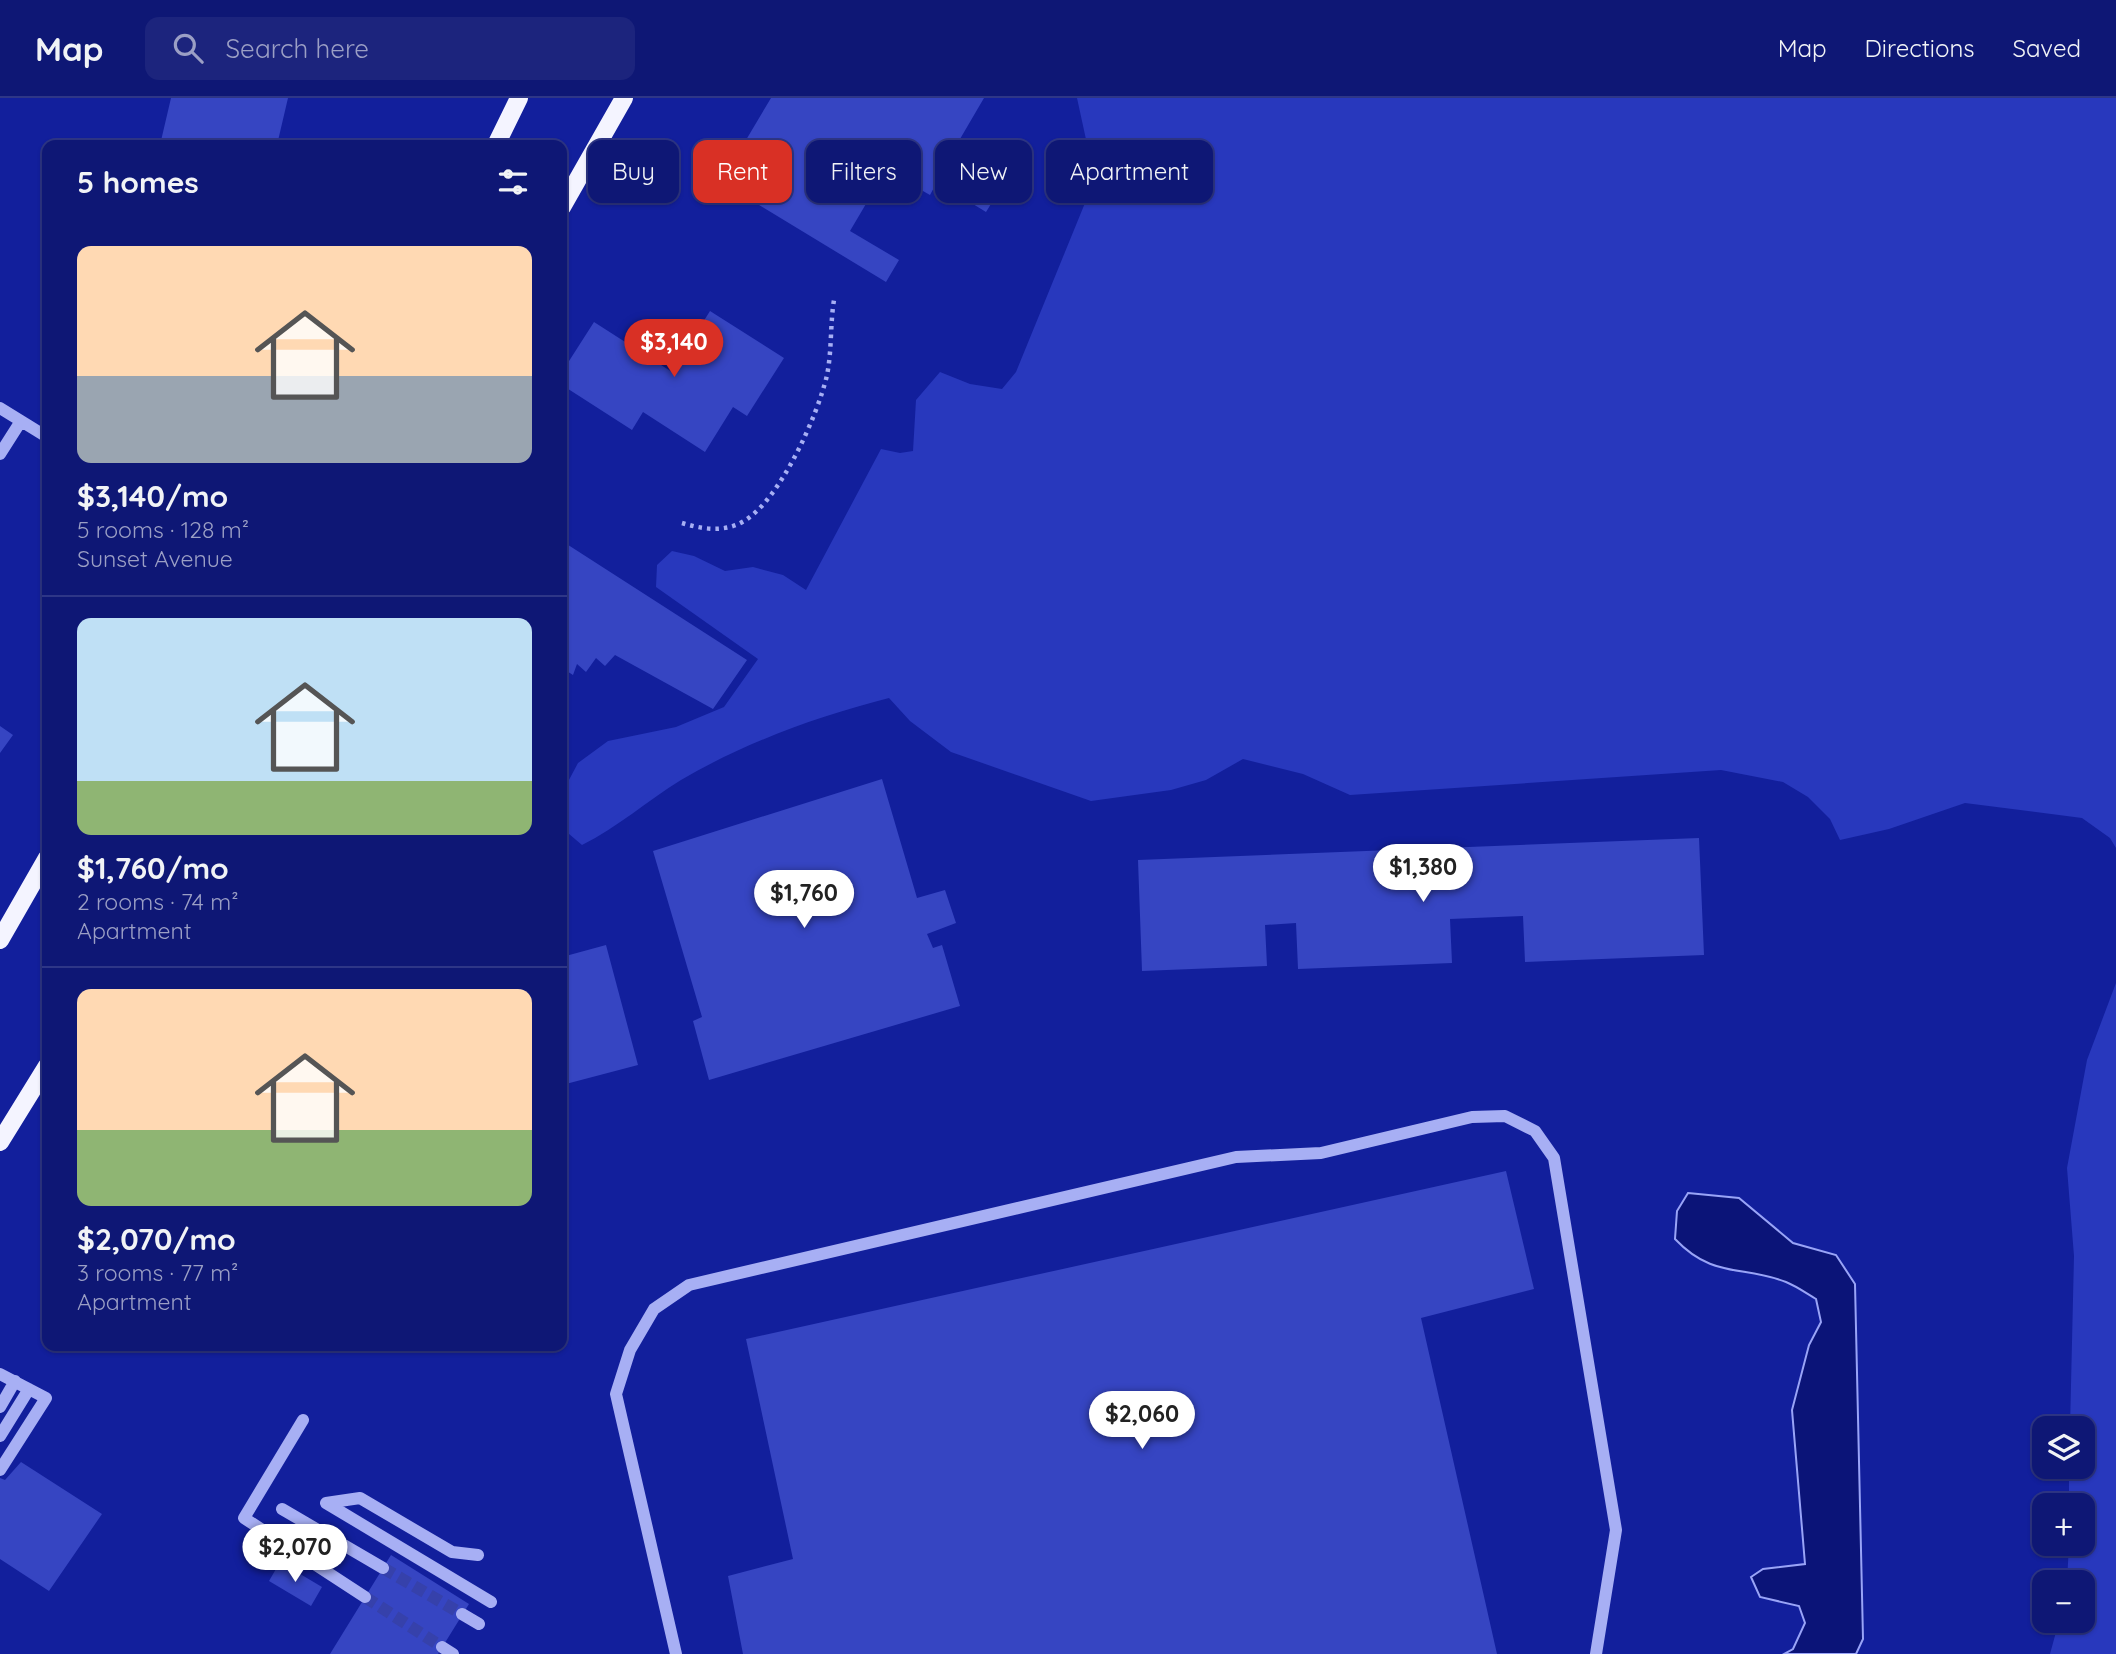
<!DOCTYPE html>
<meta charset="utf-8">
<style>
:root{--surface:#0e1775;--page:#1c247d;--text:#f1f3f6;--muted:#9b9fc5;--line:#2e3687;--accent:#d93025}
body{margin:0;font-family:Quicksand,sans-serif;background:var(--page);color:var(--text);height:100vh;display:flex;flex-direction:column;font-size:26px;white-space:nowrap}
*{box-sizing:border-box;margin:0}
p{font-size:23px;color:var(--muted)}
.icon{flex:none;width:38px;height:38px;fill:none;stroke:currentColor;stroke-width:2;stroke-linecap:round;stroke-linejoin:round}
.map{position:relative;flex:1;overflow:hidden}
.panel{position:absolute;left:42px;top:42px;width:525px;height:1211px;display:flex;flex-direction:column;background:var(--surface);border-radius:14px;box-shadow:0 2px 5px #0004,0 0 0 2px var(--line)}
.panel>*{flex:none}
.hud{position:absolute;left:588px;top:42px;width:665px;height:63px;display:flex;gap:14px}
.fabs{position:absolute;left:2032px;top:1318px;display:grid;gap:14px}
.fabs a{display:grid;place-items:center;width:63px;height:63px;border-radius:14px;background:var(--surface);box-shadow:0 2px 5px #0004,0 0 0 2px var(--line);font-size:35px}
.price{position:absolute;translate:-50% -60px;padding:0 16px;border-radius:24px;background:#fff;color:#222;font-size:23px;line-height:46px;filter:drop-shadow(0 2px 4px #0008)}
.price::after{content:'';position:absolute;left:50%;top:42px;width:21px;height:16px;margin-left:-10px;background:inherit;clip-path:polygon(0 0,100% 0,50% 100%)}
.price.on{background:var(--accent);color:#fff}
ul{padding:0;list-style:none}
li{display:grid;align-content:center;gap:14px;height:371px;padding:0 35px}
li+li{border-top:2px solid var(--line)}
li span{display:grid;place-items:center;height:217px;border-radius:14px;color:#555}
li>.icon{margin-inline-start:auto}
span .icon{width:126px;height:126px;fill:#fffc;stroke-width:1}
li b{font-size:30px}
h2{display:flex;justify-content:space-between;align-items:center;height:84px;padding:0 35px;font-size:30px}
.pill{padding:0 24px;border-radius:14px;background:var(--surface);box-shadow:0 2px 5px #0004,0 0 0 2px var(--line);font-size:24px;line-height:63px}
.pill.on{background:var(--accent);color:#fff}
header{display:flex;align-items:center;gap:42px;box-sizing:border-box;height:98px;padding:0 35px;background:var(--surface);border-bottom:2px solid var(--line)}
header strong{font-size:33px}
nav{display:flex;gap:38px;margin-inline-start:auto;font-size:24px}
.search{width:490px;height:63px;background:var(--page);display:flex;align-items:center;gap:18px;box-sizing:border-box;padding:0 24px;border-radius:14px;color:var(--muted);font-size:26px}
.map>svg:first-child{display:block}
</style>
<header>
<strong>Map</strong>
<div class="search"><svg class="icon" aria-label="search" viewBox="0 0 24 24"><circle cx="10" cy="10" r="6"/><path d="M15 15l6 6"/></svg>Search here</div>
<nav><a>Map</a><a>Directions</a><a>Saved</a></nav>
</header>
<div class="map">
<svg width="2116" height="1556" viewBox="0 0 2116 1556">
<rect width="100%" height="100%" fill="#121f9c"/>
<path fill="#2838bd" d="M1077 0H2116V750L2110 740 2082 720 1965 705 1889 731 1840 742 1830 721 1808 699 1783 684 1721 672 1350 697 1303 676 1243 661 1206 682 1171 692 1091 703 951 654 910 623 889 600C818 618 744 645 681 682 647 703 618 729 582 747L562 730V695L578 665 608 643 676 629 724 609 758 561 656 489 657 467 672 453 694 458 725 473 753 469 783 477 806 492 881 351 900 355 913 353 916 302 940 274 970 286 1002 291 1016 274 1085 105 1087 46Z
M2116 885V1556H2050L2059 1523 2082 1522V1484H2067L2069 1446H2082V1407H2069V1369L2082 1368V1330H2070L2074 1158 2067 1070 2087 962Z"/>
<path fill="#0b1478" stroke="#99a4f7" stroke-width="2" d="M1688 1095 1739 1100 1793 1145 1836 1157 1855 1186 1863 1541 1856 1556H1784L1793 1551 1805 1525 1799 1508 1760 1499 1751 1479 1763 1471 1805 1466 1792 1312 1809 1247 1821 1224 1816 1201C1806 1195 1796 1188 1786 1184 1742 1167 1713 1181 1675 1141L1677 1113Z"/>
<path fill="#3645c2" d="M171 0H288L277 47H160Z
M771 0H984L960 41 1012 72 986 114 937 84 930 97 886 72 850 133 899 162 886 184 721 84Z
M710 213 784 260 747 318 733 309 705 354 643 314 632 332 562 287V274L594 224 672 274Z
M562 443 747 562 713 611 615 557 605 568 596 560 586 574 577 566 573 577 562 570Z
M0 628 13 637 0 655Z
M882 681 917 800 945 792 956 825 927 836 933 850 942 847 960 908 709 982 693 923 702 919 653 753Z
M1699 740 1704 857 1525 864 1523 818 1450 821 1452 865 1298 871 1296 825 1265 827 1267 868 1142 873 1138 762Z
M606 847 638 967 562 987V859Z
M1506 1073 1534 1191 1421 1220 1497 1556H743L728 1478 793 1461 746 1241Z
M21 1364 102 1416 49 1493 0 1461V1380L5 1382Z
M391 1457 469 1506 438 1556H330Z
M280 1464 322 1489 311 1508 269 1483Z"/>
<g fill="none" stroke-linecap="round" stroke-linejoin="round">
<path stroke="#3641ab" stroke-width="12" stroke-dasharray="12 6" stroke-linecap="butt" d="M383 1470 462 1516
M365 1499 442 1549"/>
<path stroke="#a7aff4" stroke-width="4.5" stroke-dasharray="3.5 5" stroke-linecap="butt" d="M682 425C702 431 724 435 744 423 780 402 818 317 827 277 832 253 830 226 834 202"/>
<path stroke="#a7aff4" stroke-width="12" d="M0 310 47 339
M0 356 21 323
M0 1276 46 1300 0 1372
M0 1309 15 1283
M303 1322 244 1420 365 1499
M0 1338 29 1291
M326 1405 491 1504
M326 1405 360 1400 452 1454 478 1457
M282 1411 383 1470
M462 1516 479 1526
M442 1549 453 1556
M676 1556 616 1296 630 1252 654 1211 689 1187 1236 1059 1321 1055 1472 1019 1505 1018 1535 1033 1554 1060 1616 1432 1596 1556"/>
<path stroke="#f4f4ff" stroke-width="18" d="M496 47 519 0
M562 109 624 0
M0 842 47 760
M0 1044 47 968"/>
</g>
</svg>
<div class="fabs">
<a><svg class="icon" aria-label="layers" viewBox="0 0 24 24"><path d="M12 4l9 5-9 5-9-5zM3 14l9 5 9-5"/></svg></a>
<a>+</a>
<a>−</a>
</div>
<b class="price on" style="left:674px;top:281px">$3,140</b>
<b class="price" style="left:1423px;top:806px">$1,380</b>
<b class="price" style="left:804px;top:832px">$1,760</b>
<b class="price" style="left:1142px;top:1353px">$2,060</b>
<b class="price" style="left:295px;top:1486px">$2,070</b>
<div class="hud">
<a class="pill">Buy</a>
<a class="pill on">Rent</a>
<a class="pill">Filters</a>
<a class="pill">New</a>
<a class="pill">Apartment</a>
</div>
<section class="panel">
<h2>5 homes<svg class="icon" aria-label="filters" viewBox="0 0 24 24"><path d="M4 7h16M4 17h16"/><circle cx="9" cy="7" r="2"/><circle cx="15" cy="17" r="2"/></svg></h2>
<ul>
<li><span style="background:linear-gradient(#ffd9b3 60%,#9aa5b1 0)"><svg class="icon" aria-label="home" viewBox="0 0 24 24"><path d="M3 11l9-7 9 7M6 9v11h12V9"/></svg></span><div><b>$3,140/mo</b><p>5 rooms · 128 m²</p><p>Sunset Avenue</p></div></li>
<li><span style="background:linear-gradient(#bfe0f5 75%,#8fb573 0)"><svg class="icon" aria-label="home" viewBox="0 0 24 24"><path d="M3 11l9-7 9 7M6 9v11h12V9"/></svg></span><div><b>$1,760/mo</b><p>2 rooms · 74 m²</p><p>Apartment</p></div></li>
<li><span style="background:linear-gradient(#ffd9b3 65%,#8fb573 0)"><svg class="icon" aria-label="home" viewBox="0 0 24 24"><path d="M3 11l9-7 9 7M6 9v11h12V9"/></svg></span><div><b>$2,070/mo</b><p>3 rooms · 77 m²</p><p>Apartment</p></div></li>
</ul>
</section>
</div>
